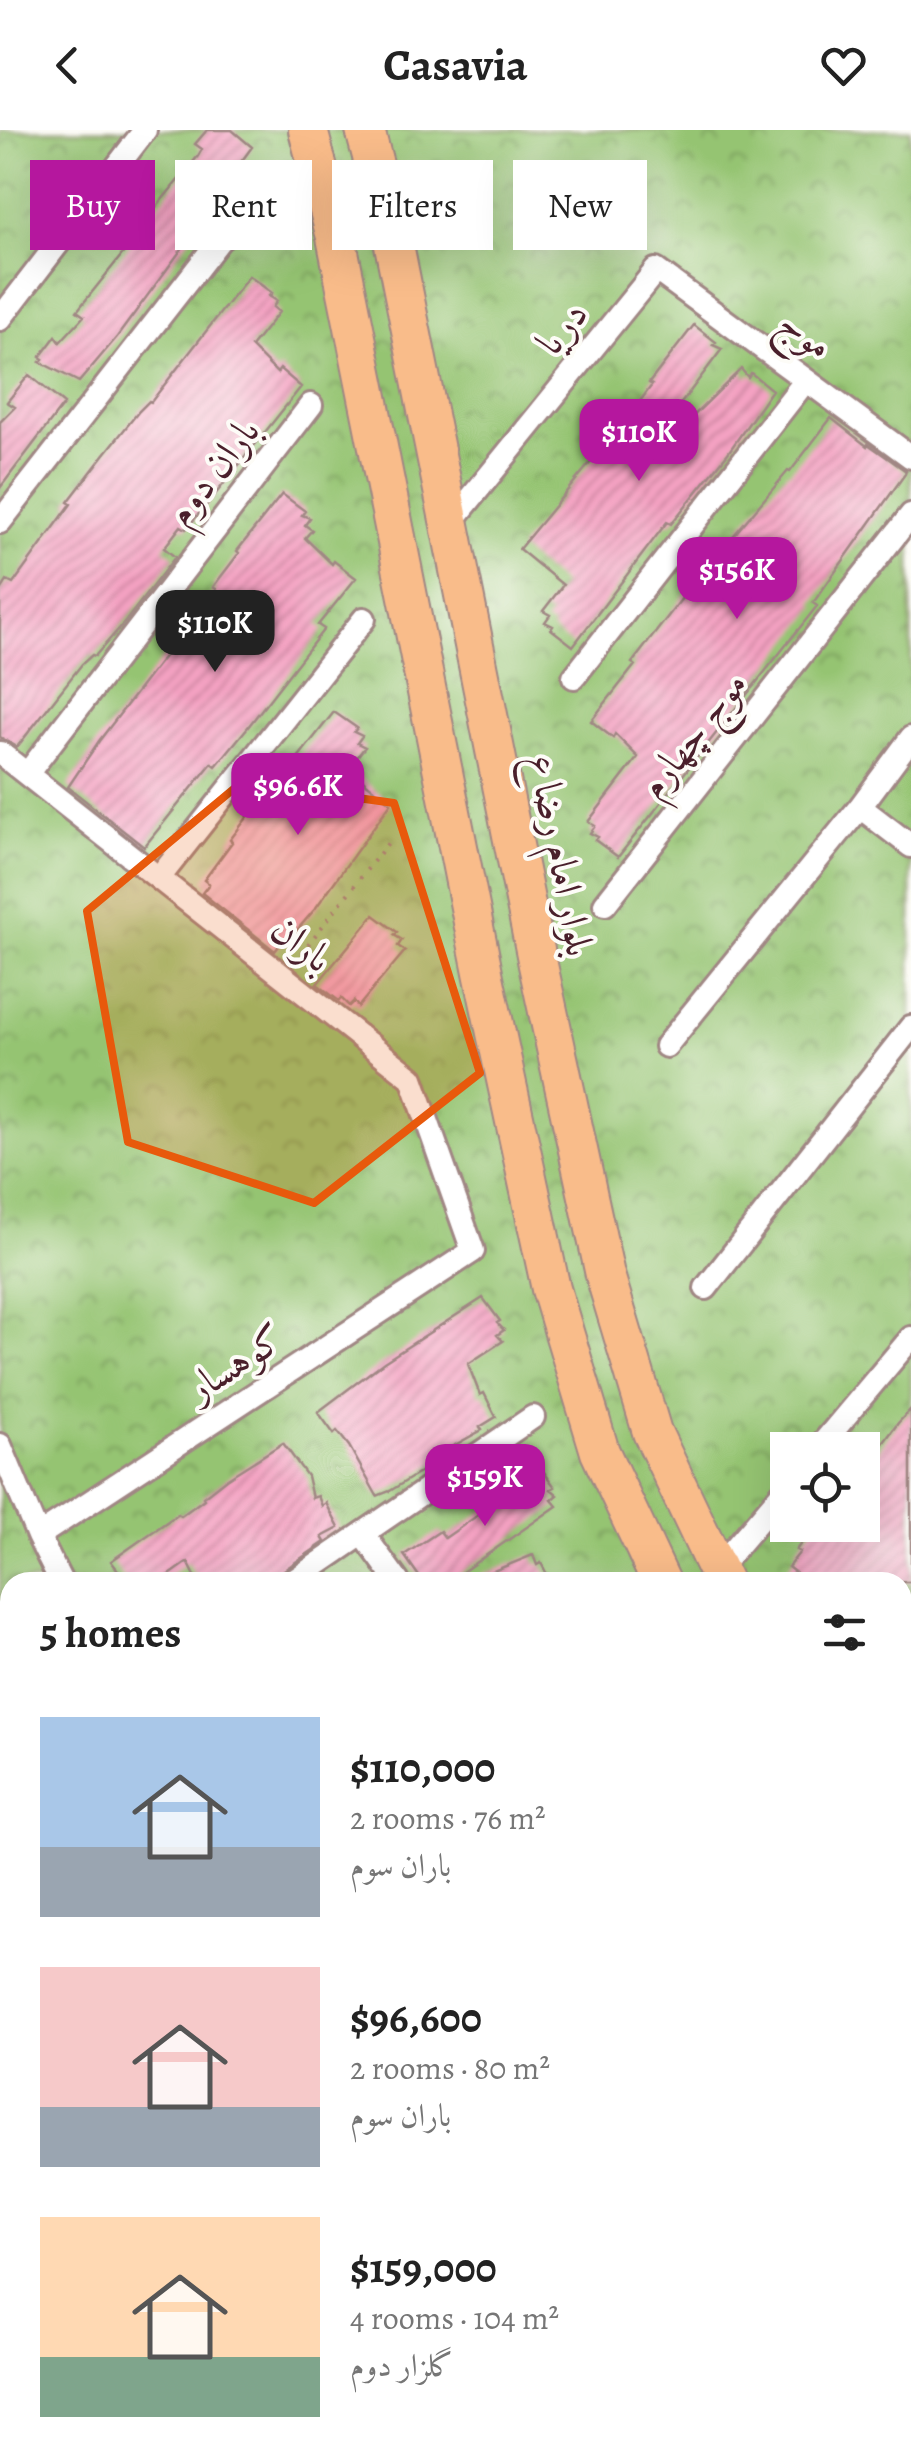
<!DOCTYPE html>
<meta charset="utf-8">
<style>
:root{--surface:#fff;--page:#f2f2f2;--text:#222;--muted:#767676;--accent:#b5179e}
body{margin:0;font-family:Alegreya,Amiri,serif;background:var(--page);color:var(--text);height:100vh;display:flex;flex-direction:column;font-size:38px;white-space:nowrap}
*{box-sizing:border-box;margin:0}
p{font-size:32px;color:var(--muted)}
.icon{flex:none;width:55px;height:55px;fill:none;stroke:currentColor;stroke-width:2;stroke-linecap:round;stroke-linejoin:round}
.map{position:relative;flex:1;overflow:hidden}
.panel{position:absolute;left:0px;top:1442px;width:912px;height:892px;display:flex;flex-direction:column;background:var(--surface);border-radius:30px 30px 0 0;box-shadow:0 10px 40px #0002}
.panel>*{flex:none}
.banner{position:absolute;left:30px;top:30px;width:852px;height:90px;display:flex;gap:20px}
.controls{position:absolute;left:770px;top:1302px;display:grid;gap:20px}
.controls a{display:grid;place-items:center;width:110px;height:110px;border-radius:0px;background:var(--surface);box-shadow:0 10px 40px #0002;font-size:50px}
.price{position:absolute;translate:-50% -85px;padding:0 22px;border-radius:20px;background:var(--accent);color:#fff;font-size:32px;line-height:65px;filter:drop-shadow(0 2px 5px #0008)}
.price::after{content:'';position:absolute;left:50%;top:60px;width:30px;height:22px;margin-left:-15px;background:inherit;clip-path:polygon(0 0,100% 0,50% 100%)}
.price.selected{background:#222;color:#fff}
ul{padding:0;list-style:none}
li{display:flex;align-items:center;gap:30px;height:250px;padding:0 40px}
li span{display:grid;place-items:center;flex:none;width:280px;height:200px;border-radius:0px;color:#555}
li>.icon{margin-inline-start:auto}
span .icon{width:120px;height:120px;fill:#fffc;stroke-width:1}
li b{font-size:42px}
h2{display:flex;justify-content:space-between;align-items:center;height:120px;padding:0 40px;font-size:42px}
.tag{padding:0 35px;border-radius:0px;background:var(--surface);box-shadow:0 10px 40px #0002;font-size:35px;line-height:90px}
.tag.selected{background:var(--accent);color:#fff}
header{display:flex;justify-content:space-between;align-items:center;height:130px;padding:0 40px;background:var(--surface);font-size:45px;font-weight:600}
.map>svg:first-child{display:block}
</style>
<header><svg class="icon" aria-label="back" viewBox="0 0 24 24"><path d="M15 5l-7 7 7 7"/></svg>Casavia<svg class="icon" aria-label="heart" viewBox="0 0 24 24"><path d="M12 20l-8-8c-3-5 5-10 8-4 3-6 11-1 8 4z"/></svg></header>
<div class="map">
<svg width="911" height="2333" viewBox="0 0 911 2333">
<defs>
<pattern id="park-crowns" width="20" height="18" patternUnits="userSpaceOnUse" patternTransform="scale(2.5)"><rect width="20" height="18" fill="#95c472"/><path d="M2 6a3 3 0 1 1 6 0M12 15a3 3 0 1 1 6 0" fill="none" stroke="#7c9f5e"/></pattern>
<pattern id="building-hatch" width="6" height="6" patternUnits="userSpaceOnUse" patternTransform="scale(2.5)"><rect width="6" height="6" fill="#f4a2c2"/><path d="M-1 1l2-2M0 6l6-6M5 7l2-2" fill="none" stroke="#c8839e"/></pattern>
</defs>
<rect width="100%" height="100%" fill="#fdfcf7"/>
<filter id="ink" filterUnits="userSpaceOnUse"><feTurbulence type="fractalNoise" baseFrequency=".01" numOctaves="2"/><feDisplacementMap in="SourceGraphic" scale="20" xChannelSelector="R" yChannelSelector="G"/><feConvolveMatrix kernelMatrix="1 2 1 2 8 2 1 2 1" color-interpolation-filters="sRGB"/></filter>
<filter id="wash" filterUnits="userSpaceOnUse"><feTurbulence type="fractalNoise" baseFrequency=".0048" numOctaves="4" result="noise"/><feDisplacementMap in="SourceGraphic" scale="40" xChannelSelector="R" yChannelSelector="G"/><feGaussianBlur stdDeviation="2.25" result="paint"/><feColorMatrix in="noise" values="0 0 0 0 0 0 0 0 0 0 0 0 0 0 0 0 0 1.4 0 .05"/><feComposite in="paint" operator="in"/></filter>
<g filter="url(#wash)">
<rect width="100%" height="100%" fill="#f6efdd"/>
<path fill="url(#park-crowns)" stroke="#70724e" stroke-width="2.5" fill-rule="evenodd" d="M0 0H911V2333H0ZM788 1320H862V1395H788ZM10 1452H902V2325H10Z"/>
<g id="blocks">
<path fill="url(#building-hatch)" d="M207 0H232L252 17 241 32 246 35 226 64 184 116 117 207 79 252 40 232 43 229 40 227 56 206 60 212 84 186 77 181 141 101 138 99 198 26 202 19 195 14Z
M249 146 272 163 269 166 277 171 273 177 279 182 251 217 277 243 280 239 301 257 218 361 186 399 181 396 164 418 175 427 125 492 95 526 92 525 82 534 17 617 0 607V462L7 451 13 454 71 374 68 372 104 325 139 281 149 271 151 272Z
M694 195 716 212 713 215 722 219 667 292 678 301 741 239 748 247 751 243 772 260 728 323 671 394 667 392 573 516 551 499 553 496 545 492 550 485 543 481 563 455 519 419 628 287 652 255 649 253Z
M29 245 64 274 0 358V292L15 277 7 272Z
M831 288 867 316 868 314 906 341 905 344 813 473 817 476 618 727 595 710 598 707 590 703 595 696 588 692 638 627 615 604 613 608 591 591 635 535 632 533 696 450 788 341 790 342Z
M282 364 305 381 302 385 310 388 305 395 312 400 305 408 332 434 334 431 356 448 318 495 324 499 248 597 216 636 212 633 144 717 68 657 99 611 216 459 213 457 239 423 237 421Z
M334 582 357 598 354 602 362 606 357 613 365 617 348 638 391 673 315 779 286 813 283 811 275 821 202 763 209 754 204 750 232 712 230 710 268 660 294 628 297 629Z
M374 785 397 802 394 805 402 810 398 816 405 821 358 877 354 871 349 876 341 868 339 871 317 854Z
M483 1168 500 1191 497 1193 504 1200 497 1205 503 1211 468 1234 480 1265 484 1263 496 1287 480 1297 482 1300 437 1325 440 1330 390 1361 377 1366 349 1316 337 1301 334 1304 318 1282 384 1232Z
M911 1279V1452H807L788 1437 800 1422 796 1420 815 1395H862V1342L898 1293Z
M283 1313 307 1346 312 1368 318 1366 322 1376 326 1373 339 1398 322 1407 325 1412 284 1440 279 1445 277 1452H198L188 1432 160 1452H127L111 1431 178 1384 181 1386 204 1369 203 1367 226 1349Z
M538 1334 555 1357 551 1359 558 1365 552 1370 557 1376 448 1452H423L404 1425 440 1401 445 1408 507 1365 502 1359Z
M533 1425 537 1435 541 1433 551 1452H466Z"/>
</g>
</g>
<g filter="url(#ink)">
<use href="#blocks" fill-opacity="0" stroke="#a08784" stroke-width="2.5"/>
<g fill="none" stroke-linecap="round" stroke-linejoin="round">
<g stroke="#a08784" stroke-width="28">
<path id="street" d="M0 189 145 0
M0 392 271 44
M450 394 656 140 911 327
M574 547 806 250
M0 623 412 948 473 1121 38 1406
M27 644 311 275
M860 677 911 716
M159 748 364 489
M605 774 911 385
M666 916 860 677 911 608
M706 1158 911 897
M0 1315 38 1406 61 1452
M817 1320 911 1208
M363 1404 398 1452
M718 1438 788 1356
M292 1452 533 1287
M902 1512 911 1501
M0 1559 10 1553
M0 1721 10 1716
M0 1912 10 1908"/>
</g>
<g stroke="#a08784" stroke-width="42">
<path id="primary" d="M308 0 336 107 484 847 551 1159 600 1322 661 1452
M365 0 390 95 538 835 605 1145 652 1302 723 1452
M902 1745 911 1758
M902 1845 911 1859
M902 1911 911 1906
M160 2325 167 2333
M61 2333 74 2325
M252 2333 258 2325"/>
</g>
<path stroke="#a08784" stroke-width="4" stroke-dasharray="2.5 8" stroke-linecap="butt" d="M295 831 388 713"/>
<use href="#street" stroke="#fff" stroke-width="22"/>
<use href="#primary" stroke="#f9bc8a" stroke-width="38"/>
</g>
</g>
<path fill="#e8590c" fill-opacity="0.2" stroke="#e8590c" stroke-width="8" stroke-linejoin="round" d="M242 652 394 673 480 943 314 1073 128 1012 87 781Z"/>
<g text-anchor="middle" stroke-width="8" stroke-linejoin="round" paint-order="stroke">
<g font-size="40" fill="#4a1f2b" stroke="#fdfcf7">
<text transform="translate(561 197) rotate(-51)" y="14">دریا</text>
<text transform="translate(806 203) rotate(36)" y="14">موج</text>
<text transform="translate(212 341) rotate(-52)" y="14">باران دوم</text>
<text transform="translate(692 604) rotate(-52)" y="14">موج چهارم</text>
<text transform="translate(562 725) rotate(79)" y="14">بلوار امام رضا ع</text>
<text transform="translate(302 813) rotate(38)" y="14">باران</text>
<text transform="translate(235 1232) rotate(-33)" y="14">کوهسار</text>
</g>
</g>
</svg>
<div class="controls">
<a><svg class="icon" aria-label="locate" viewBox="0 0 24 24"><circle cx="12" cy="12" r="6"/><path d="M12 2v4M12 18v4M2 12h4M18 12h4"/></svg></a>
</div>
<b class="price" style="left:639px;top:354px">$110K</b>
<b class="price" style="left:737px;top:492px">$156K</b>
<b class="price selected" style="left:215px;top:545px">$110K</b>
<b class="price" style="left:298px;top:708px">$96.6K</b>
<b class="price" style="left:485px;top:1399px">$159K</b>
<div class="banner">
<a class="tag selected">Buy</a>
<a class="tag">Rent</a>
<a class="tag">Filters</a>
<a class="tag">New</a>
</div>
<section class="panel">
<h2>5 homes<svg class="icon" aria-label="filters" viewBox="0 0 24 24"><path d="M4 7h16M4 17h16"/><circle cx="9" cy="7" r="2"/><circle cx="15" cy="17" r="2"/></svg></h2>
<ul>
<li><span style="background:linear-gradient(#a9c7e8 65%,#9aa5b1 0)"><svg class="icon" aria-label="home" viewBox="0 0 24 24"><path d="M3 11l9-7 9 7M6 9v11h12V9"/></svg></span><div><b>$110,000</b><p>2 rooms · 76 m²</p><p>باران سوم</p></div></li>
<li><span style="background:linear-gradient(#f6c9c9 70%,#9aa5b1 0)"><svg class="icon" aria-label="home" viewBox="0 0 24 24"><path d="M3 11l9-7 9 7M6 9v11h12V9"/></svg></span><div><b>$96,600</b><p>2 rooms · 80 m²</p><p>باران سوم</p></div></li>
<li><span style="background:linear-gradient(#ffd9b3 70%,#7fa58c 0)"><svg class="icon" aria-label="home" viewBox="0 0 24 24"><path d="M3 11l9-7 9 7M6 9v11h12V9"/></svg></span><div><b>$159,000</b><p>4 rooms · 104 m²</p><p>گلزار دوم</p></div></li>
</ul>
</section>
</div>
